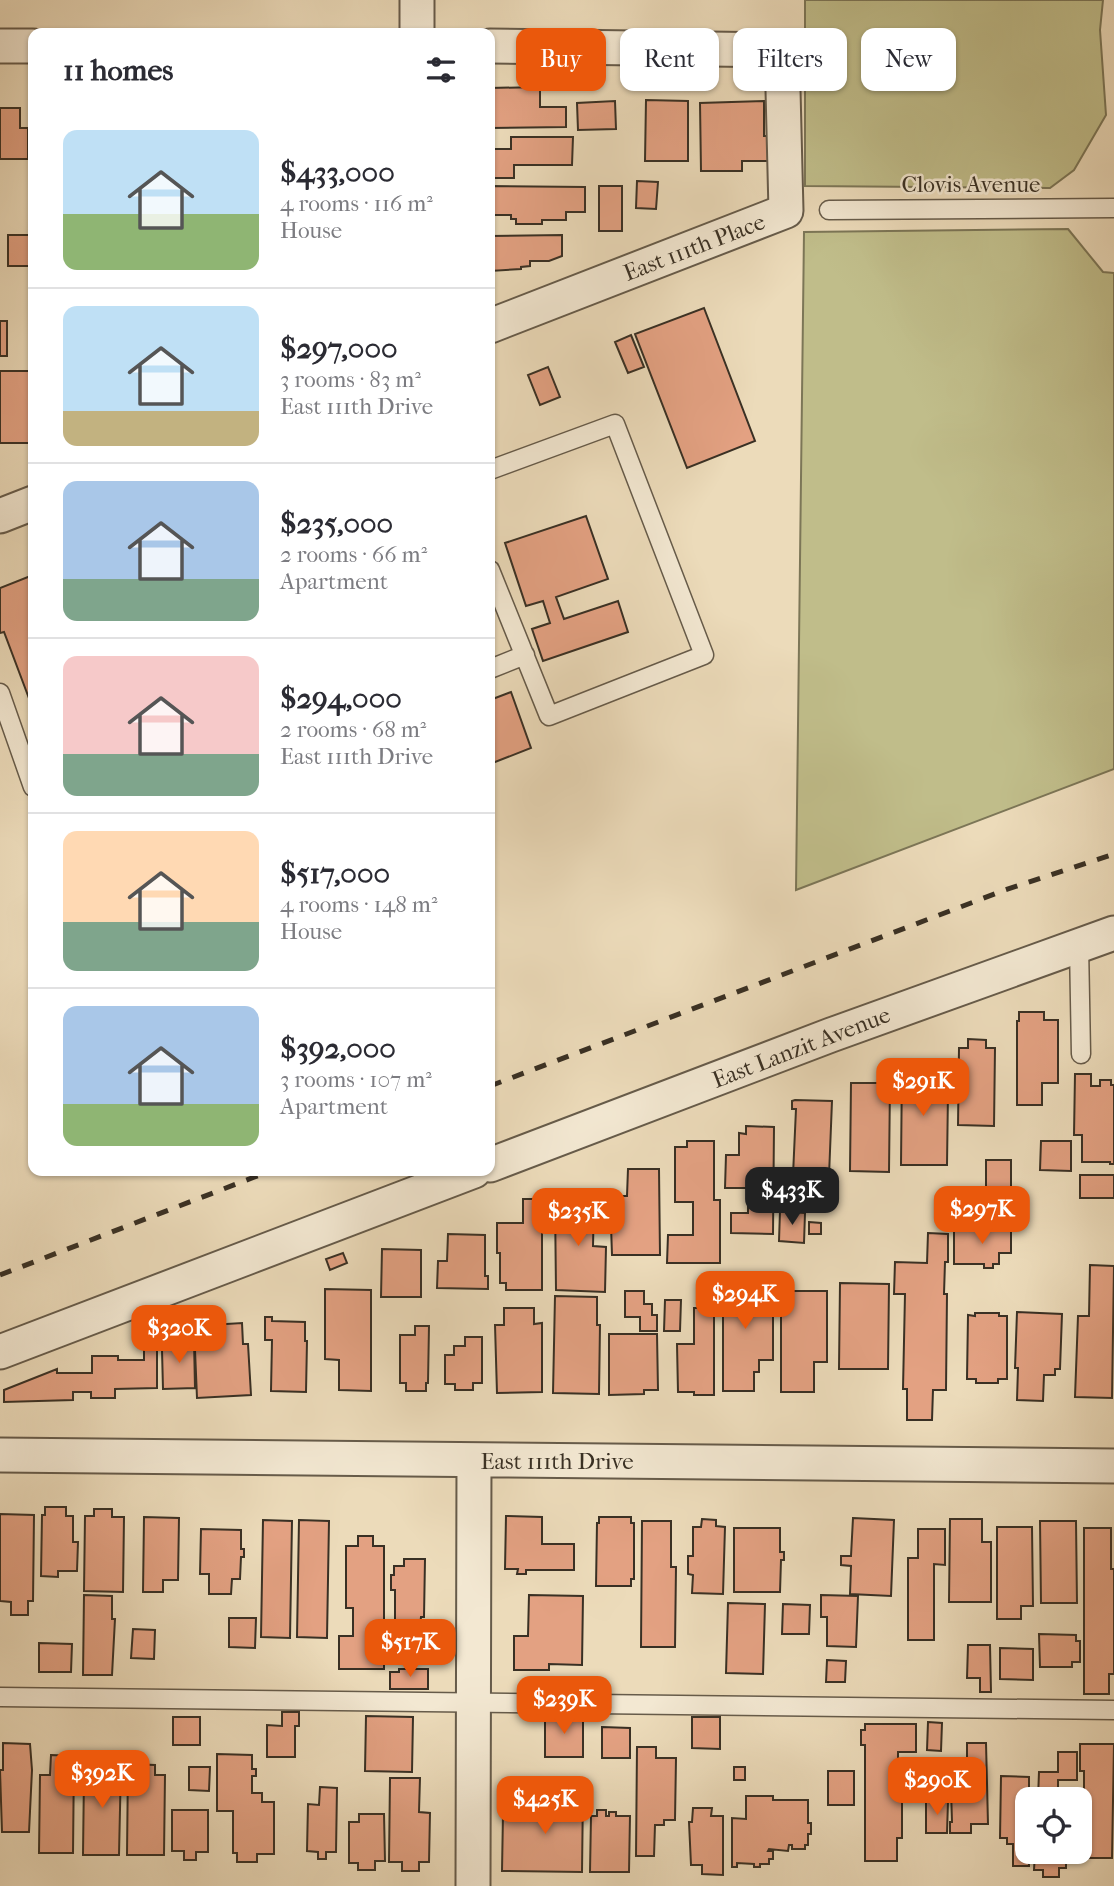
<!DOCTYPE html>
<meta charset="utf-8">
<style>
:root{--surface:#fff;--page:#f7f7f7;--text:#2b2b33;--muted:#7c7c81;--line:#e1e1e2;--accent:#ea580c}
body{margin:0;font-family:"IM FELL French Canon",serif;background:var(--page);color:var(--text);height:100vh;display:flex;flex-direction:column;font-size:26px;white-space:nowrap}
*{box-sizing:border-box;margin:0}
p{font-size:23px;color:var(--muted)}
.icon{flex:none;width:38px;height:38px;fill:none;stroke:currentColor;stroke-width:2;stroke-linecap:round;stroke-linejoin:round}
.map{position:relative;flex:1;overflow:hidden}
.panel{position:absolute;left:28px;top:28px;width:467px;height:1148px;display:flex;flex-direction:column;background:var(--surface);border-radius:14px;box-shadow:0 2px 5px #0004}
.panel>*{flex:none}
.banner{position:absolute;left:516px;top:28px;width:492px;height:63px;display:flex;gap:14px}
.buttons{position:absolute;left:1015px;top:1787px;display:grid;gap:14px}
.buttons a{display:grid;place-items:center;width:77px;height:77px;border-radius:14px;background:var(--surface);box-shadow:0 2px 5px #0004;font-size:35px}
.price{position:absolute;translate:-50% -60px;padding:0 16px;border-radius:14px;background:var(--accent);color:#fff;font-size:23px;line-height:46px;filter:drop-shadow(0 2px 4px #0008)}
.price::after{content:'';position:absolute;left:50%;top:42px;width:21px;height:16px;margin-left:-10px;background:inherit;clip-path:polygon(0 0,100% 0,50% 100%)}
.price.current{background:#222;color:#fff}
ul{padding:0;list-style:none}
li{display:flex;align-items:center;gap:21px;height:175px;padding:0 35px}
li+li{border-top:2px solid var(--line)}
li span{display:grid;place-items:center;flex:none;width:196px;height:140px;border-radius:14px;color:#555}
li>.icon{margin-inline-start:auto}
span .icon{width:84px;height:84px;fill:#fffc;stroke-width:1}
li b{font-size:30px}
h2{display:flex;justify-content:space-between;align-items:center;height:84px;padding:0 35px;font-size:30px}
.tag{padding:0 24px;border-radius:14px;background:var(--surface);box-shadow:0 2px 5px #0004;font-size:24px;line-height:63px}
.tag.current{background:var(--accent);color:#fff}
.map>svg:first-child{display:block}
</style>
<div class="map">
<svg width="1114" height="1886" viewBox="0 0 1114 1886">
<rect width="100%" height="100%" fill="#ecdbba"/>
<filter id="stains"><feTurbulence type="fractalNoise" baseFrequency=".00286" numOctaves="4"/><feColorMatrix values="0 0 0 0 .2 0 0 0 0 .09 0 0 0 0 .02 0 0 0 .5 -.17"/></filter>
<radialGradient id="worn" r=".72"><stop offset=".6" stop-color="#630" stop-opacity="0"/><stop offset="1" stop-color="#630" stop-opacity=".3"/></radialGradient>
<path fill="#c0bd8a" stroke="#7c7657" stroke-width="2" d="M805 0H1103L1100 30 1106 115 1074 170 1050 188 805 186Z
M1068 229 1103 272 1114 273V769L796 890 804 232Z"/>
<path fill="#e3a182" stroke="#393024" stroke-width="2" d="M540 87V107H566V127L490 128V88Z
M646 100 688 101V161H645Z
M615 101 616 129 578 130 577 103Z
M764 101V136H769V161H742V171H701L700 103Z
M0 108H20V128H28V159H0Z
M511 137H573L572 165H514V178H490V149H511Z
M637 181 658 182 656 209 636 208Z
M490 186 585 187V212H566V220H542V224H516V219H511V215H490Z
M599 186H622V231H599Z
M8 235H33V266H8Z
M562 235V256L549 261H530V266L521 267V269L490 271V236Z
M704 308 755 441 687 468 635 334Z
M0 321H7V356H0Z
M631 335 644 367 628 373 615 342Z
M548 367 560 397 540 405 528 375Z
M0 371H33V443H0Z
M586 516 608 579 556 597 564 619 618 601 628 632 543 661 532 629 550 623 543 601 526 606 505 543Z
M33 575V709L4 632 0 633V588Z
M511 692 531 748 490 764V700Z
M1019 1012H1044V1020H1058V1083H1042V1105H1017V1021H1019Z
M968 1039 986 1040V1048H995L994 1126 958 1125 959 1048H968Z
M902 1065H933V1092H948L947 1165H901Z
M1075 1074H1091V1086H1100V1080H1111V1085H1114V1164H1110V1162H1082V1135H1074Z
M851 1083H890L889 1172 850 1171Z
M795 1100 832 1101 829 1176 793 1175 796 1109H792V1101Z
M746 1126 774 1127 773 1234 731 1233V1213H748V1188H725L726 1155H739V1133L746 1134Z
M687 1141H714V1200H720V1263H667L668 1235H693V1202H675V1147H687Z
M1041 1141H1071V1171L1040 1170Z
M986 1160H1011V1191H986Z
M628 1169H659L660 1255H612L610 1196H627Z
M1080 1175H1114V1198H1080Z
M569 1196 581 1197V1202H594L593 1246 606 1247 605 1292 556 1290 555 1202H569Z
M523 1199H544V1226H542V1290H506V1283H500V1253H497V1223H523Z
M780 1211 805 1213 804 1243 779 1241Z
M809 1222 821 1223V1234H809Z
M990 1227H1011V1253H999V1264H993V1268H984V1264H954V1230H990Z
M928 1233 948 1234V1262H945L944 1294H947L946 1390H933L932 1420H907V1389H903L905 1294H894L895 1262 927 1263Z
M448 1234 485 1235V1276H488V1289L437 1288 438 1261H447Z
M382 1249 421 1250V1297H381Z
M343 1253 347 1263 330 1270 326 1259Z
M1090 1265 1114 1266 1112 1398 1075 1397 1078 1316H1089Z
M723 1273H756V1297H773V1360H759V1372H754V1391H723Z
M840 1283 889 1284 888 1369H839Z
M325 1289 371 1290V1391L339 1390V1360L325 1359Z
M625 1291H644V1304H652V1315H657V1331H640V1317H625Z
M781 1291H827V1362H814V1392H781Z
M555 1296 597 1297V1325H600L599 1394 553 1393Z
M665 1300H681L680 1331H664Z
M504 1308H534V1324L542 1323V1392L497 1393 495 1325H504Z
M694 1308H714V1395H694V1392H678L677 1344H694Z
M1017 1312 1062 1314 1060 1369H1055V1375H1044L1043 1401 1017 1400 1018 1368H1015Z
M975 1313H999V1316H1007V1379H998V1383H976V1379H967L968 1315 975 1316Z
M265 1317H272V1321L305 1322V1341H307L306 1392 271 1391 272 1340H265Z
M242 1323 243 1344H248L251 1395 197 1398 194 1326Z
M415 1326H429L428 1383H426V1391H406V1383H400V1335H415Z
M609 1334H657L658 1390H644V1394L609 1395Z
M465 1337H482V1383H473V1390H455V1384H445V1355H454V1346H465Z
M167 1340H194L195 1388 163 1389 162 1350H167Z
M144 1348H157V1388L115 1389V1398H91V1392H73V1400L4 1402V1390L57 1369V1373H92V1356H118V1360H144Z
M45 1507H66V1516H73V1542H78L77 1571H58V1577L41 1576 42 1515H45Z
M94 1509H112V1517H124L123 1592 84 1591 85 1516H94Z
M0 1514 34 1515 33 1601H28V1615H11V1602L0 1601Z
M506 1516 542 1517V1544H574V1570H526V1574H517L518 1569H505Z
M144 1517 179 1518 178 1580H163V1592H143Z
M599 1517H631V1523H634V1579H631V1586H596L597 1523H599Z
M853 1518 894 1520 891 1596 850 1594 851 1566 841 1565V1556H851Z
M702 1519 716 1520V1526L725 1527 723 1594 692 1593 693 1575 688 1574V1556H693V1527H701Z
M950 1519H982V1542H991V1602H949Z
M263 1520 292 1521 290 1638 261 1637Z
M299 1520 329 1521 327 1638 297 1637Z
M642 1521H671V1567H676L675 1647H641Z
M1040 1521H1076L1077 1603H1041Z
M997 1527H1032L1033 1606H1021V1619H997Z
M734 1528H780V1552H784V1560H781L780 1592H734Z
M1084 1528H1111V1569H1114V1674H1109V1694H1084Z
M201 1529 241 1530V1549H244V1557H241L240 1579H232L231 1594H209V1574H200Z
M918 1529H945V1565L934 1564V1640H908V1558H918Z
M358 1536H373V1546H384V1669H339V1636H353V1608H346V1546H358Z
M404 1559H425L424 1617H421L420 1626H395V1590H391V1575H394V1566H404Z
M84 1595 112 1596V1619H115L112 1675H83Z
M529 1595 583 1596 582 1665 549 1664V1670H514V1636H528Z
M821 1595 858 1596 856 1647 827 1646V1617H821Z
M728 1603 765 1604 763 1674 726 1673Z
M783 1604 810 1605 809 1634H782Z
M229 1618H256L255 1648 229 1647Z
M133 1629 155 1630 154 1659 131 1658Z
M1039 1634 1076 1635V1641H1080V1662H1072V1667H1040Z
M39 1643 72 1644 71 1672H39Z
M968 1645H990L991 1692H980V1678H967Z
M1000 1648 1033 1649V1680L1000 1679Z
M827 1660 846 1661 845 1682H826Z
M399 1669H428V1689H390V1672H399Z
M282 1712H299V1726H295V1757H267V1725L282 1726Z
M366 1716 413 1717 412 1772 365 1771Z
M545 1716H583V1757H545Z
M173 1717H200V1745H173Z
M692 1717H720V1749L692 1748Z
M928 1722 942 1723 941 1751 927 1750Z
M865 1724H916V1752H898V1777H916V1800H902V1838H897V1861H865V1745H861V1730H865Z
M602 1727 630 1728V1758H602Z
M3 1743 30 1744 32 1770 29 1832H2L0 1770H3Z
M967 1743H986L988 1824H971V1833H950V1822H952L951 1789H954V1770H967Z
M1080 1744H1114L1112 1858H1084V1771H1080Z
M637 1747H656V1758H676L675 1820H664V1825H655L654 1856H636Z
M1058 1752H1077V1780H1058V1799H1038L1039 1772H1058Z
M217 1754 252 1755V1769H256V1776H252V1793H262V1802H274V1854H257V1862H237V1853H233V1811H217Z
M51 1755 74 1756 73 1853H39L40 1775H50Z
M93 1763 121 1764 119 1855H83L84 1775 93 1776Z
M128 1764 155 1765V1775H165L164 1855H127Z
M189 1767H210L209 1791 189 1790Z
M734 1767H745V1780H734Z
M828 1771H854V1805H828Z
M1001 1776 1029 1777V1799H1027L1029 1866H1013V1844H1007V1838H1000Z
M390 1778H420L419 1812 430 1813 429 1862H419V1871H402V1862H389Z
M320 1787 337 1788 336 1852H326V1859H318V1852L307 1851 308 1804 319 1805Z
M546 1791H583L582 1872 502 1871 503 1814H514V1808H533V1813L545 1814Z
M746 1796H773V1800H808V1823H811V1834H808V1845H805V1849H792V1845H789L788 1851 769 1849 768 1851H773V1859H769V1864H760V1867H754V1864L737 1863V1867H732V1818L746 1819Z
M926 1801H948L947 1833H926Z
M693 1808H712L711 1816H723V1875L702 1874V1865H691L689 1822H692Z
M172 1810H208V1852H196V1860H184V1851H172Z
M597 1810H606V1816H609V1812H616V1816H630L629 1872H590L591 1816H597Z
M359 1814H384L385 1861H375V1870H358V1863H349V1822H359Z
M1035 1852H1066V1868H1059V1877H1043V1870H1034Z"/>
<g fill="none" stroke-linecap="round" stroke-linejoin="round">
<g stroke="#665b4a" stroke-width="21">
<path id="service" d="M829 210 1114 208
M490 470 615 424 704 655 549 716 490 570
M490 669 525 655
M0 693 33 787
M1079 945 1081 1054
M0 1697 1114 1710"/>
</g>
<g stroke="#665b4a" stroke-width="37">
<path id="minor" d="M417 0V33
M0 46H33
M490 46 782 50 786 211 490 326
M0 516 33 503
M490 1165 831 1035 1114 933
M0 1352 474 1171
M0 1455 1114 1466
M473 1886 474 1461"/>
</g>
<use href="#service" stroke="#f3e8d2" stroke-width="18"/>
<use href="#minor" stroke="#f3e8d2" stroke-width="33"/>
<path stroke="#393024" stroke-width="5" stroke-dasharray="12 12" stroke-linecap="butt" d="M490 1086 1005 890 1114 854
M0 1275 270 1171"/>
</g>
<g text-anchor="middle" stroke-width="5" stroke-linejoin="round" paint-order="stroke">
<g font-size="23" fill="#393024" stroke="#f3e8d2">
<text x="971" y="192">Clovis Avenue</text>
<text transform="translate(694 247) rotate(-21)" y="8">East 111th Place</text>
<text transform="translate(801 1047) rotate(-21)" y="8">East Lanzit Avenue</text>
<text x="557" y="1469">East 111th Drive</text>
</g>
</g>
<rect width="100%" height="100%" filter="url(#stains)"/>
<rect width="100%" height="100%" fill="url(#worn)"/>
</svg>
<div class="buttons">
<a><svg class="icon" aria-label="locate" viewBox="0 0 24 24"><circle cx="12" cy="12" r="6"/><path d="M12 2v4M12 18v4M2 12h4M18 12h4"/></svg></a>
</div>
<b class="price" style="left:923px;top:1118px">$291K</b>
<b class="price current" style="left:792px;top:1227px">$433K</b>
<b class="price" style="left:982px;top:1246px">$297K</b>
<b class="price" style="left:578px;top:1248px">$235K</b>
<b class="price" style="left:745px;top:1331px">$294K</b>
<b class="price" style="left:179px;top:1365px">$320K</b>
<b class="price" style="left:410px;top:1679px">$517K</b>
<b class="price" style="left:564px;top:1736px">$239K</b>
<b class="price" style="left:102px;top:1810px">$392K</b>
<b class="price" style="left:937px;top:1817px">$290K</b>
<b class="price" style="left:545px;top:1836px">$425K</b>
<div class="banner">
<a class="tag current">Buy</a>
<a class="tag">Rent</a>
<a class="tag">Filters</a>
<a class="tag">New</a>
</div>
<section class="panel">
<h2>11 homes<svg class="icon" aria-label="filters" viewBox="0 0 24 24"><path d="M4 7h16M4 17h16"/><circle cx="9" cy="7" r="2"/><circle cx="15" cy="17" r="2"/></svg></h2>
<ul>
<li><span style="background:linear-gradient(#bfe0f5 60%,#8fb573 0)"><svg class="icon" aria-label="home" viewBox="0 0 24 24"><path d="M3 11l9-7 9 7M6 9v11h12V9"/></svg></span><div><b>$433,000</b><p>4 rooms · 116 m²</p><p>House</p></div></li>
<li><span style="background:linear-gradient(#bfe0f5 75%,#c2b280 0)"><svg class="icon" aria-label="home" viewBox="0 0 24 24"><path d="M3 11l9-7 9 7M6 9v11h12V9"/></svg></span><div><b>$297,000</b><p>3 rooms · 83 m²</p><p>East 111th Drive</p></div></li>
<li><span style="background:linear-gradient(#a9c7e8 70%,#7fa58c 0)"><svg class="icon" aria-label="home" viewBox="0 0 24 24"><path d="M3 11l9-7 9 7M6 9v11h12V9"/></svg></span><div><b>$235,000</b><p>2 rooms · 66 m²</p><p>Apartment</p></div></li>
<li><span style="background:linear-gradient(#f6c9c9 70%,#7fa58c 0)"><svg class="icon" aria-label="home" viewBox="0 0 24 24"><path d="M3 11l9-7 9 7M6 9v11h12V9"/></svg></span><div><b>$294,000</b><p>2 rooms · 68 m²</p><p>East 111th Drive</p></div></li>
<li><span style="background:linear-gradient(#ffd9b3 65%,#7fa58c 0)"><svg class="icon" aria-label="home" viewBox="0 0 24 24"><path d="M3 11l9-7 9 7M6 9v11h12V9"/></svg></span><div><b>$517,000</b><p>4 rooms · 148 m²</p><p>House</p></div></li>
<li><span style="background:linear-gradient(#a9c7e8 70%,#8fb573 0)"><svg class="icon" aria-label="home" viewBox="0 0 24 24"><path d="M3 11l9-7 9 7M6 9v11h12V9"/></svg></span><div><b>$392,000</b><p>3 rooms · 107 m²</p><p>Apartment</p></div></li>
</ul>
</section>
</div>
